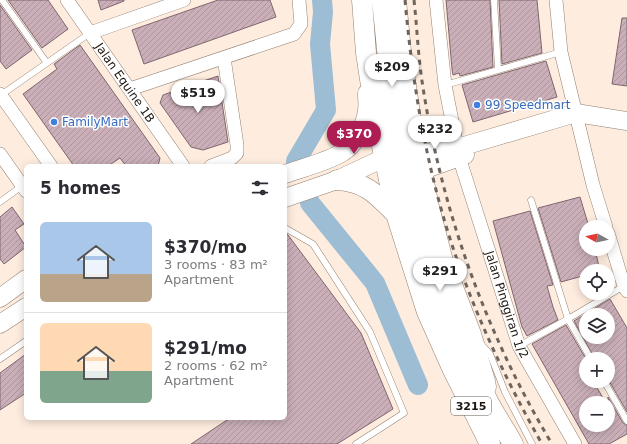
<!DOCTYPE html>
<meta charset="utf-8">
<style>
:root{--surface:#fff;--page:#f7f7f7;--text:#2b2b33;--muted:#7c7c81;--line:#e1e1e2;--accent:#ad1c52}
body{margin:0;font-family:"DejaVu Sans",sans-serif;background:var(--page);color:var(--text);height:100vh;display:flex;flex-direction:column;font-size:15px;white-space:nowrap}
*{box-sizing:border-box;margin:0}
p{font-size:13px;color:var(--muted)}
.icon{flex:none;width:22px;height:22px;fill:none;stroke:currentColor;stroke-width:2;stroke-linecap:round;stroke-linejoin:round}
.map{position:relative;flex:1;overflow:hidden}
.details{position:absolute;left:24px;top:164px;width:263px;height:256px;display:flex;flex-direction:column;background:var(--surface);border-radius:6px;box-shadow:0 2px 10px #0003}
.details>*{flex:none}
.needle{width:26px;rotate:278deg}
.fabs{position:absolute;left:579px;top:220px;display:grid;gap:8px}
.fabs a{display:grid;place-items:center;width:36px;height:36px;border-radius:50%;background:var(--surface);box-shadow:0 2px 10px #0003;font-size:20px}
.price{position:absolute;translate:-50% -34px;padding:0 9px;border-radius:14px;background:#fff;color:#222;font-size:13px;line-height:26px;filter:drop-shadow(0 1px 2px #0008)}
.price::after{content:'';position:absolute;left:50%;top:24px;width:12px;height:9px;margin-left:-6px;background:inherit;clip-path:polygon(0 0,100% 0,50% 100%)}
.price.current{background:var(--accent);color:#fff}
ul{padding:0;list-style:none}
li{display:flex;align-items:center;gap:12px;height:100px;padding:0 16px}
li+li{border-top:1px solid var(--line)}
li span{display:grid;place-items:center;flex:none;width:112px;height:80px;border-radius:6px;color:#555}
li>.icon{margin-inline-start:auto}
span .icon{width:48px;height:48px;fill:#fffc;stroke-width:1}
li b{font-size:17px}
h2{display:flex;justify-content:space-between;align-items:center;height:48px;padding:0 16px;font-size:17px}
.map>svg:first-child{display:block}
</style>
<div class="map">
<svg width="627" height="444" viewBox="0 0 627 444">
<defs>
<pattern id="building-hatch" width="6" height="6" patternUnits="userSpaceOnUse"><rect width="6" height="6" fill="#caafb9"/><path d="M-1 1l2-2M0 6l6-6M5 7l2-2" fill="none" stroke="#ad969e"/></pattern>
</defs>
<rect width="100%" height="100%" fill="#feeddf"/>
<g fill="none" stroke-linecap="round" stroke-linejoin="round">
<path stroke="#9dbdd4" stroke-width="20" d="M296 161 326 110 320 44 323 12 322 0
M310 203 375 283 418 385"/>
</g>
<path fill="url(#building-hatch)" stroke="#7f666f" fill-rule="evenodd" d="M8 0H48L68 29 42 48Z
M98 0H124V1L101 10Z
M218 0H270L276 17 144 64 132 30Z
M446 0H490L493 67 460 76 459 73 453 75 452 69Z
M499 0H537L542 53 502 64Z
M0 5 32 50 6 69 0 61Z
M622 18H627V86L612 84Z
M80 45 160 158 158 166H126L120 158 108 166H74L23 94 57 69 54 64Z
M546 61 557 97 473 122 462 85Z
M218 76 228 142 203 150 191 147 160 103 163 95Z
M580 197 589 227H586V249H595L600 271H586V275L561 282 538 208Z
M12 207 24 224 15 230 26 247 4 264 0 259V217Z
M530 211 553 285 547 286 553 307 558 320 527 336 522 327 493 221Z
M285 233 288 235 361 333 393 409 337 444H191L230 418H285Z
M610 299 627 328V412L608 379V359H595L574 321ZM586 315H608V337H586Z
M566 325 586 359V364L584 365 586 368V381H593L606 403H586V425H608V397L623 423 627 425V434L609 444H589L532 344Z
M26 354V393L0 410V373Z"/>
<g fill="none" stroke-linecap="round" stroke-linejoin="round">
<g stroke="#938070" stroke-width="7">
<path id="lane" d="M2 0 47 63
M494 0 498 69
M445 85 561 52
M1 95 90 33
M531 200 568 319 591 359
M0 202 22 186
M285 228 313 244 370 332 404 413 356 444
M481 344 490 354 505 392 532 444
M519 346 568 319 624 286
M0 359 26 341
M604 381 627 421"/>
</g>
<g stroke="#938070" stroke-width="14">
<g id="street">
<path id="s1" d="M67 0 183 166"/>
<path id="s2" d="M436 0 445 85 459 157 519 346 575 444"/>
<path d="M556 0 561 52 593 185 606 227"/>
<path d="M90 33 184 0"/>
<path d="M130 89 294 34 301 24 299 0"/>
<path d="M0 94 51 166"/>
<path d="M0 154 26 191"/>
<path d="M211 166 232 158 237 153V145L224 58"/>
<path d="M608 233 624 286 627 291"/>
</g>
</g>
<g stroke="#938070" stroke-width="19">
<path id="secondary" d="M397 0 402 51 411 113 430 207 444 261 472 334 486 381 487 387
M419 154 457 148 576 113 627 121
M423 170 465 155
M285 174C302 168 327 162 343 152 355 145 365 125 367 111 368 105 367 99 367 93
M285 198 337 180 384 158
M0 298 26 279
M0 324 26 307"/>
</g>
<g stroke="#938070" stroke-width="21">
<path id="primary" d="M362 0 366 53 375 112 396 214 427 312 452 368 490 444
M382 0C387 45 390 91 398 136 400 150 404 163 407 177 425 256 452 333 490 405 497 418 506 431 513 444
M337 180C365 181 377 195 396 214"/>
</g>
<use href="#lane" stroke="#fff" stroke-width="6"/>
<use href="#street" stroke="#fff" stroke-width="13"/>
<use href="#secondary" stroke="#fff" stroke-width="18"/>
<use href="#primary" stroke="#fff" stroke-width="20"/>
<path stroke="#70655c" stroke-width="3" stroke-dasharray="5 5" stroke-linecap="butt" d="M405 0C412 78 424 154 447 229 470 304 503 375 542 444
M414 0C417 27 418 54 422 81 441 209 486 334 552 444"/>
</g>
<g fill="#3f7fe0" stroke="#fefefe" stroke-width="1.5">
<circle cx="477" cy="105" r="4"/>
<circle cx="54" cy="122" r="4"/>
</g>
<g text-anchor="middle" stroke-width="3" stroke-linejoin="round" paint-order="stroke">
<rect fill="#fefefe" stroke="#605c57" stroke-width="1" x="451" y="397" width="40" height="18" rx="3"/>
<g font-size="11" font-weight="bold" fill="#1d1610">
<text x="471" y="410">3215</text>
</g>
<g font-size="12" fill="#1d1610" stroke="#fefefe">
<text dy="4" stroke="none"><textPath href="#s1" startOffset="101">Jalan Equine 1B</textPath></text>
<text dy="4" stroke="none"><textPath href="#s2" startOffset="314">Jalan Pinggiran 1/2</textPath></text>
</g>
<g font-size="12" fill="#366cbe" stroke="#fefefe" text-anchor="start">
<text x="485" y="109">99 Speedmart</text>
<text x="62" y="126">FamilyMart</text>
</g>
</g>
</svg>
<div class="fabs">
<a><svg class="needle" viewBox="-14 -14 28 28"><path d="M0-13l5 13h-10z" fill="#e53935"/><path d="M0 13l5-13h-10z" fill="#7c7c81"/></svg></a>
<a><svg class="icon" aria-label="locate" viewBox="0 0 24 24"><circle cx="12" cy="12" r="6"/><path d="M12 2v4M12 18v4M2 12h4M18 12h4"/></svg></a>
<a><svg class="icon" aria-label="layers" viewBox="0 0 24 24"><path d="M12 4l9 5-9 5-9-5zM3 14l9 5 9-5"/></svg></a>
<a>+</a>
<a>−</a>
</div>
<b class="price" style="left:392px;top:88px">$209</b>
<b class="price" style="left:198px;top:114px">$519</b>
<b class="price" style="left:435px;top:150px">$232</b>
<b class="price current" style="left:354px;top:155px">$370</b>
<b class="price" style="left:440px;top:292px">$291</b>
<section class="details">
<h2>5 homes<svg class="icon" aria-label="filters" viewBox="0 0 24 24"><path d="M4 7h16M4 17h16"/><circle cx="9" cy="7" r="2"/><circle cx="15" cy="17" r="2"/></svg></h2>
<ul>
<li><span style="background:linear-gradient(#a9c7e8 65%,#b9a48a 0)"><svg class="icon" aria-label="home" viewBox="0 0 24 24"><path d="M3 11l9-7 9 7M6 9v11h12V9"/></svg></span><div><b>$370/mo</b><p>3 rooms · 83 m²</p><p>Apartment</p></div></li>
<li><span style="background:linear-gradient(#ffd9b3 60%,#7fa58c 0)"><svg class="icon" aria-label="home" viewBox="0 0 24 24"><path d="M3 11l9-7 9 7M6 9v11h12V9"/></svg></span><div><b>$291/mo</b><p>2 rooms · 62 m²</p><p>Apartment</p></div></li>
</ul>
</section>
</div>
